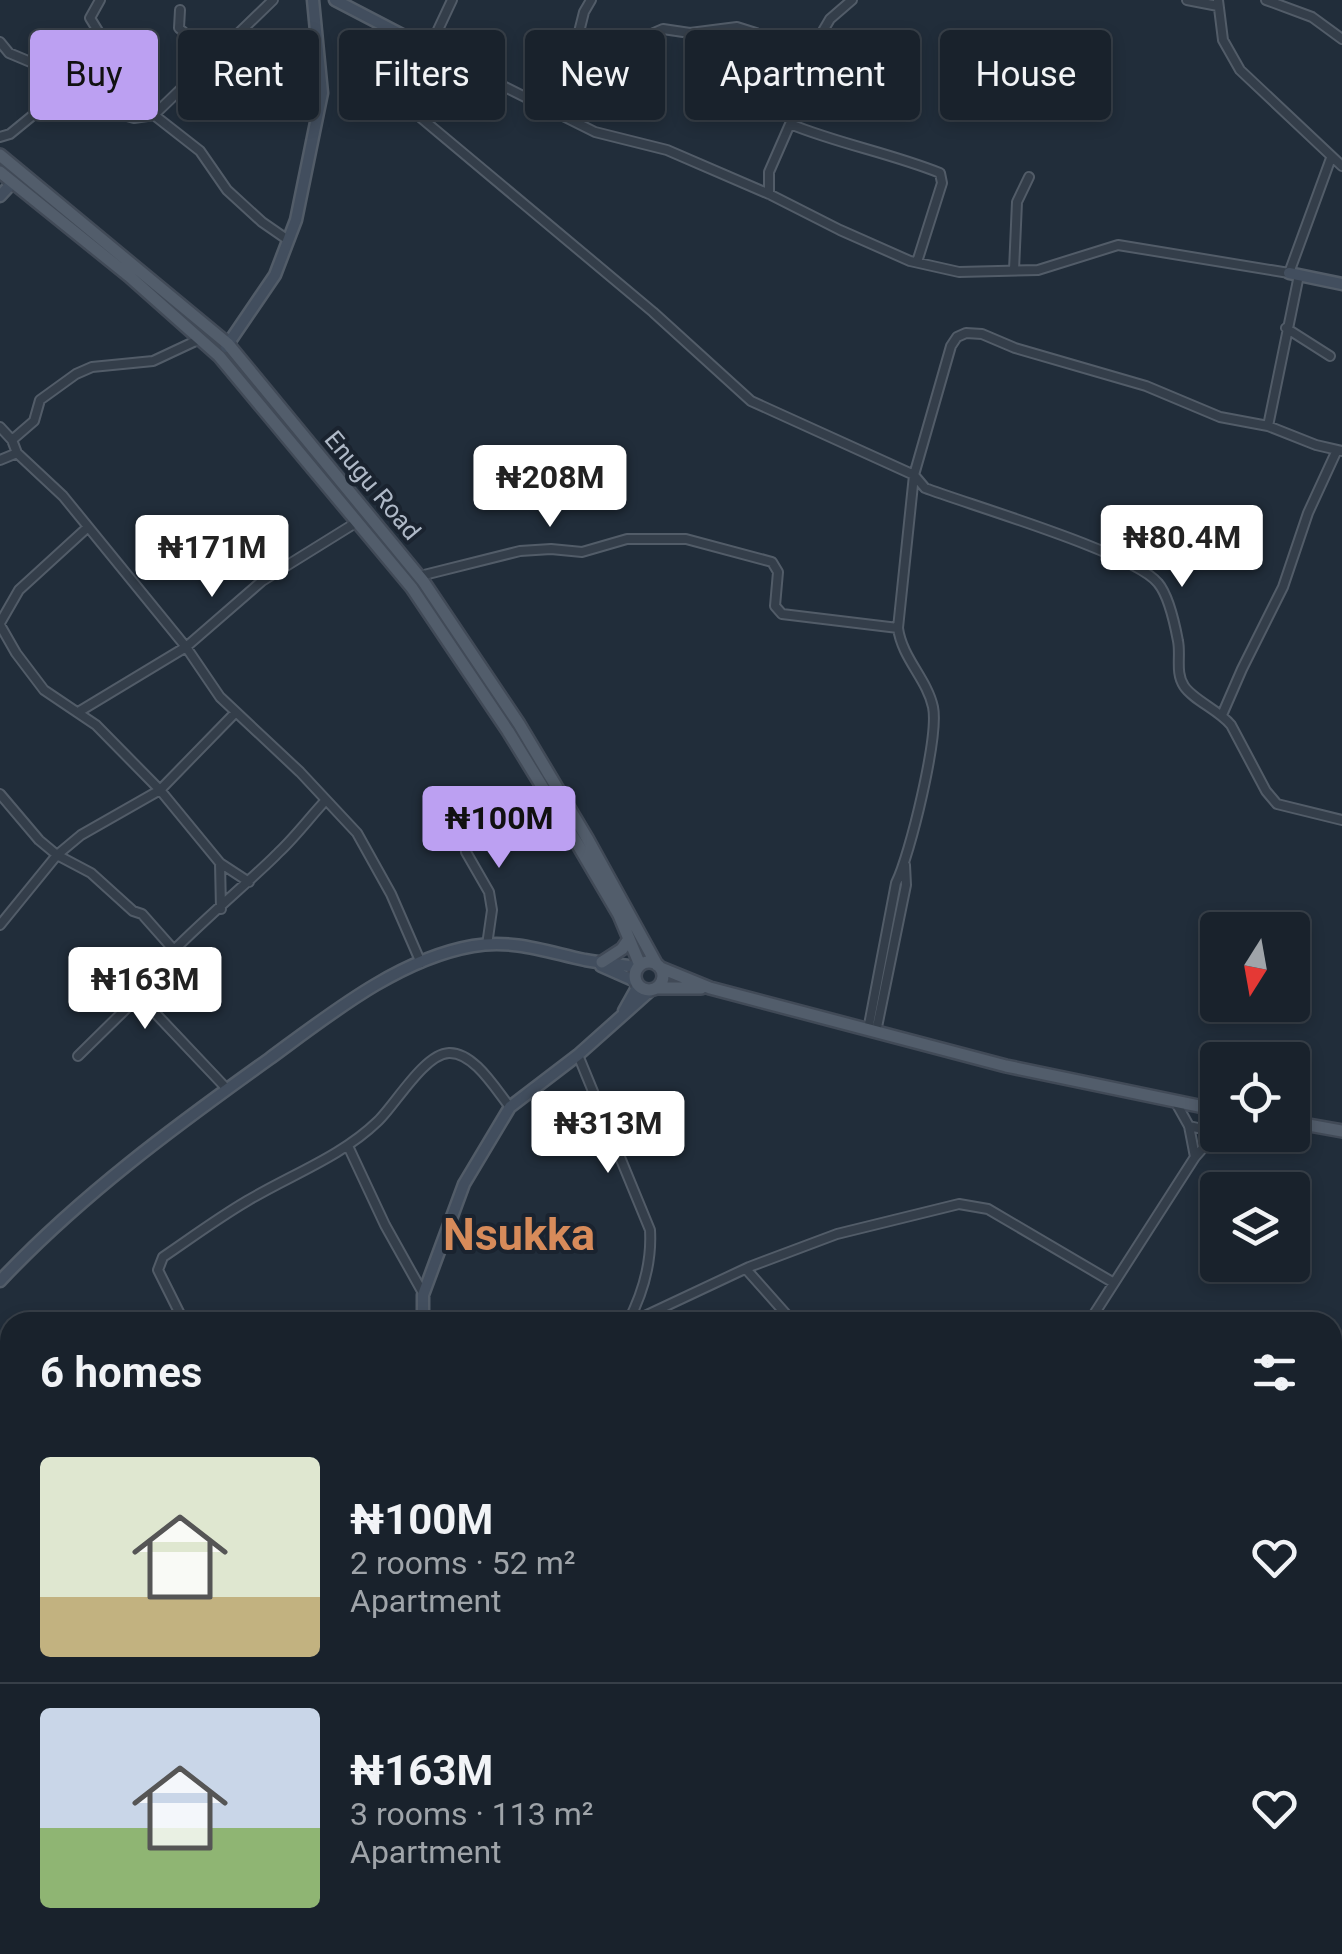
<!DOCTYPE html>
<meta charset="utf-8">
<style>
:root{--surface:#19222c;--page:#262f38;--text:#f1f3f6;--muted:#9fa4a9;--line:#373f48;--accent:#bca0f2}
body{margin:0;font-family:Roboto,sans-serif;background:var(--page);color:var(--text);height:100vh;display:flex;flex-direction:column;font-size:38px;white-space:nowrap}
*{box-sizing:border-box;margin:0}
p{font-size:32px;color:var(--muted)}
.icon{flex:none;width:55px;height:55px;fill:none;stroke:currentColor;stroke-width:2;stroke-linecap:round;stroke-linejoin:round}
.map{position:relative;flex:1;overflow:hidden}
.panel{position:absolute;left:0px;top:1312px;width:1342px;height:642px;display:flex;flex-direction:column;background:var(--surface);border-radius:30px 30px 0 0;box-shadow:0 5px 15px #0003,0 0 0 2px var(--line)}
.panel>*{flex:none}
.hud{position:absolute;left:30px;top:30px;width:1282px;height:90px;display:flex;gap:20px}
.needle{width:65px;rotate:191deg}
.buttons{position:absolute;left:1200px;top:912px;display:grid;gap:20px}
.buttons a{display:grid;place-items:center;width:110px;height:110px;border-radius:10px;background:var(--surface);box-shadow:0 5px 15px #0003,0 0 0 2px var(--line);font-size:50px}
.price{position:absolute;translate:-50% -85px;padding:0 22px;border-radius:10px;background:#fff;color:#222;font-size:32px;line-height:65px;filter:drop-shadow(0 2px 5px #0008)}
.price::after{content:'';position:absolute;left:50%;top:60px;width:30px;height:22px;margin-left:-15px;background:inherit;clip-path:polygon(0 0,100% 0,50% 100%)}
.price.selected{background:var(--accent);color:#111}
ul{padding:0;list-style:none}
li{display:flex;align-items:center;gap:30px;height:250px;padding:0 40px}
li+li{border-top:2px solid var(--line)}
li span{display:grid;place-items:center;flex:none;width:280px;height:200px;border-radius:10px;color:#555}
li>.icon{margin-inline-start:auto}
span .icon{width:120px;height:120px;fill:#fffc;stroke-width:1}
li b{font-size:42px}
h2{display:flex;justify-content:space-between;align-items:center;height:120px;padding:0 40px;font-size:42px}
.tag{padding:0 35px;border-radius:10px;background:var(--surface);box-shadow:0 5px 15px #0003,0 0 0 2px var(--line);font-size:35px;line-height:90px}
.tag.selected{background:var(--accent);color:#111}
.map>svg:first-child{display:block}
</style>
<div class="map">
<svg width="1342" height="1954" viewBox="0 0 1342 1954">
<rect width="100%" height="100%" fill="#212d3a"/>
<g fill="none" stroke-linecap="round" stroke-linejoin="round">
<g stroke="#525c68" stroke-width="12">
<path id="street" d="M452 0 429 49 595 132 667 150 769 194 840 230 910 261 959 272 1038 270 1118 245 1289 273 1331 158
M1187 0 1218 6
M1218 0 1223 40 1240 70 1342 166
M1266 0 1312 17 1342 39
M180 10 179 28C194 41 209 60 228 65 242 69 300 40 316 33
M0 42 9 53 40 66 127 116 134 118 154 115 273 0
M569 72 584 12 591 0
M530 99 544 87 587 62 663 29 690 33 737 27 756 33 777 47 811 56
M414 112 653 312 751 401 914 475 925 488C970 505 1134 553 1158 583 1169 596 1175 625 1178 641 1181 655 1175 673 1184 686 1193 700 1219 710 1231 725L1266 791 1277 804 1342 820
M154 115 200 151 227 190 262 222 288 240
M790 124C839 144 890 153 940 173L942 183 917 262
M0 137 10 134 71 84 102 44 103 39 90 18 100 0
M769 194V172L790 124 813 48 830 19 852 0
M1014 270 1017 202 1029 177
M1286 328 1330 356
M1268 426 1299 275
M0 427 12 440 17 453 63 496 186 647 220 697 300 772 357 833 391 894 421 963
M12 440 34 421 40 400 76 374 92 367 153 361 200 339
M0 460 17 453
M168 528 232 564 279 569
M420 576 520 551 551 549 582 552 627 539H686L772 562 778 572 775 606 782 614 898 628
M0 623 19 590 88 527
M0 625 16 653 44 690 96 725 160 790 220 863 249 882
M80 711 186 647 262 581 357 522
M1222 715 1242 669 1283 587 1308 513 1337 450
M0 794 39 840 57 855 81 835 160 790 236 712
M455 809 463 824 466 852 489 892 492 910 487 945
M220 863 221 909
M0 925 57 855 91 873 133 911 142 914 173 949
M868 1030 896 883C910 855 939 736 933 707 927 679 902 658 898 628L914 475 951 346 957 337 966 333 982 334 1015 348 1146 386 1220 417 1268 426 1316 445 1342 451
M876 1032 906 885 905 865
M578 1055 650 1230C652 1264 643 1293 628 1322
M78 1056 139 996
M227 1089 139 996C141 971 255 878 279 852 296 836 310 817 326 800
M1175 1101 1189 1126 1195 1157
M1189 1126 1216 1132
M348 1146 385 1225 423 1293
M746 1269 793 1322
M184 1322 158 1270 163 1257C191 1238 218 1218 247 1201 290 1175 341 1157 378 1121 395 1105 424 1054 449 1053 474 1052 496 1090 510 1107
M632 1322 749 1267 837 1234 959 1204 988 1209 1114 1283
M1089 1322 1195 1157 1218 1131
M1332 1389 1342 1377
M1332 1668 1342 1663
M480 1945 482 1954
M1015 1945 1052 1954
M451 1954 470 1945
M893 1954 895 1945
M981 1954V1945
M1064 1954C1095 1949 1128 1952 1160 1945"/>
</g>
<g stroke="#525c68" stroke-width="15">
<path id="secondary" d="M335 0 429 49
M0 196 13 182
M1289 273 1342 284
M226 347 275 275 296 220 322 93 313 0
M601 966 635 981
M624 1011 638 986
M0 1281C80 1196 174 1127 269 1059 329 1015 398 959 473 946 514 939 547 952 585 960 603 963 621 965 638 967
M423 1322V1295L464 1184 510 1107 578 1055 651 990"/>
</g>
<g stroke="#414a57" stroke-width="16">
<path id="primary" d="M0 155 228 344 423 581 519 724 587 838 657 965
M0 172 129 276 219 356 412 588 508 731 578 845 619 915 640 965
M635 976a14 14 0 1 1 28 0a14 14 0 1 1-28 0Z
M602 962 622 949 629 939
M661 968 710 988 1006 1066 1218 1110
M658 988H701
M1292 1122 1342 1131"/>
</g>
<use href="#street" stroke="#343e4a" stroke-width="8"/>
<use href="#secondary" stroke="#424e5e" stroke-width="10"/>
<use href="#primary" stroke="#525d6b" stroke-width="11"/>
</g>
<g text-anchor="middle" stroke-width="8" stroke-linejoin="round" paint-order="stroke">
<g font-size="25" fill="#afb9c7" stroke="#1a232f">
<text transform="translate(373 485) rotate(50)" y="9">Enugu Road</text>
</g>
<g font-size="45" font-weight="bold" fill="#d78b5a" stroke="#1a232f">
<text x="519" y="1250">Nsukka</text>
</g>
</g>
</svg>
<div class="buttons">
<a><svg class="needle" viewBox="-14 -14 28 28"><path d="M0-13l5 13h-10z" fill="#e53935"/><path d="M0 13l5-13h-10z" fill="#9fa4a9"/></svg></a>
<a><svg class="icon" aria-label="locate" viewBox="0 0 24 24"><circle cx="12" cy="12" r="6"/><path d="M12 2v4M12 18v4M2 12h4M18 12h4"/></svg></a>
<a><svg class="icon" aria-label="layers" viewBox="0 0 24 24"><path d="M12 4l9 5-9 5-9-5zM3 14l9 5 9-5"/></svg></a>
</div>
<b class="price" style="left:550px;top:530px">₦208M</b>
<b class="price" style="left:1182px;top:590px">₦80.4M</b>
<b class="price" style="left:212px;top:600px">₦171M</b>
<b class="price selected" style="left:499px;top:871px">₦100M</b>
<b class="price" style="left:145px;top:1032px">₦163M</b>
<b class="price" style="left:608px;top:1176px">₦313M</b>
<div class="hud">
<a class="tag selected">Buy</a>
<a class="tag">Rent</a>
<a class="tag">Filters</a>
<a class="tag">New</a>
<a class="tag">Apartment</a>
<a class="tag">House</a>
</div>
<section class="panel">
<h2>6 homes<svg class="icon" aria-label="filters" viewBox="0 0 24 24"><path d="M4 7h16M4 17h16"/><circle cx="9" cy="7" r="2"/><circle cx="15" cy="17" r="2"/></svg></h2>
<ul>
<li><span style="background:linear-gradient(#dfe7d0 70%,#c2b280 0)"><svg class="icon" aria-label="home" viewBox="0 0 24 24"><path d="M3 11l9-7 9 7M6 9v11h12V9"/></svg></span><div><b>₦100M</b><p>2 rooms · 52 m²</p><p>Apartment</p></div><svg class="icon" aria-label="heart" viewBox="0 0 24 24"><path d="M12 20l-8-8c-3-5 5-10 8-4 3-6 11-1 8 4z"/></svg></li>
<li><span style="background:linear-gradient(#c9d6e8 60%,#8fb573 0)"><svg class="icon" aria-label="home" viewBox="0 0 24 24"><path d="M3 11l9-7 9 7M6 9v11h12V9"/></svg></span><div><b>₦163M</b><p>3 rooms · 113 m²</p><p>Apartment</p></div><svg class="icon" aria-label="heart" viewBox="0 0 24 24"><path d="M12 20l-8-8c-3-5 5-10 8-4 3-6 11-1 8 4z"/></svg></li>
</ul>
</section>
</div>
